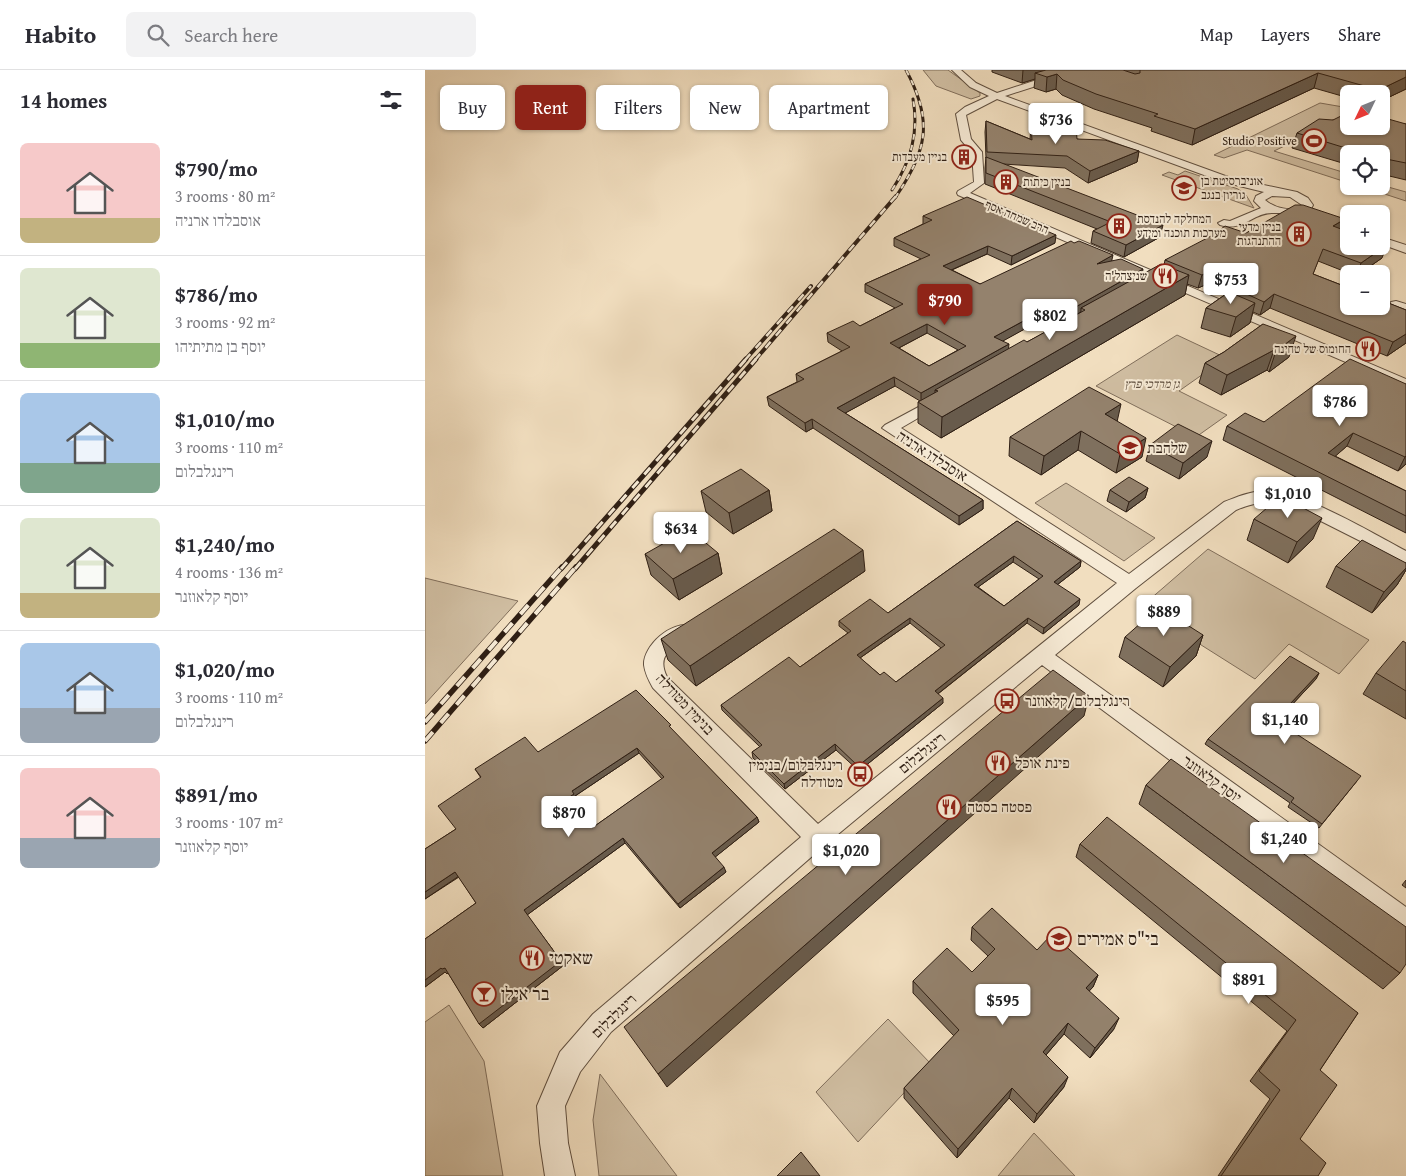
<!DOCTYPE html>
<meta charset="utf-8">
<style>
:root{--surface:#fff;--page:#f2f2f3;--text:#2b2b33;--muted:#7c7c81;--line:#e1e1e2;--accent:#8f2418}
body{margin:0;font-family:"Gentium Book Plus","Frank Ruhl Libre",serif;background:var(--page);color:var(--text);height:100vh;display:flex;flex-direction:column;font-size:19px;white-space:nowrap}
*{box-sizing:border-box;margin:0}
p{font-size:16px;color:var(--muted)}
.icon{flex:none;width:28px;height:28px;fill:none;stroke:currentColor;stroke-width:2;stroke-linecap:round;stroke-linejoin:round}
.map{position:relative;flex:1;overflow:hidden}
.sheet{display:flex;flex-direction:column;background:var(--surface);width:425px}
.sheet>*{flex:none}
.guide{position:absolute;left:15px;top:15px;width:475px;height:45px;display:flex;gap:10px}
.needle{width:32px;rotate:227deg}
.fabs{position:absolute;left:915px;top:15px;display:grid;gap:10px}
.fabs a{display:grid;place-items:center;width:50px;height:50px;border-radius:8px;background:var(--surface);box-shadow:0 1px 4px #0004;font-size:25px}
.price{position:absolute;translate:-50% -42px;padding:0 11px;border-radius:5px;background:#fff;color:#222;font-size:16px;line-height:32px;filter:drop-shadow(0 1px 2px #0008)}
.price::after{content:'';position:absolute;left:50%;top:30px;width:15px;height:11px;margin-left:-8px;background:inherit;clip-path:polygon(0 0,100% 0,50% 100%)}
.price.active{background:var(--accent);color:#fff}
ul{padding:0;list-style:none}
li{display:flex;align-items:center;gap:15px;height:125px;padding:0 20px}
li+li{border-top:1px solid var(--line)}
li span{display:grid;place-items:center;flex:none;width:140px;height:100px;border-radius:8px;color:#555}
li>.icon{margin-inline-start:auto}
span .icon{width:60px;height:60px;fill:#fffc;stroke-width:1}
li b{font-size:21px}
h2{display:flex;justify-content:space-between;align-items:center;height:60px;padding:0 20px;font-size:21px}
.tag{padding:0 18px;border-radius:8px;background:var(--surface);box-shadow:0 1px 4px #0004;font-size:18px;line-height:45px}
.tag.active{background:var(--accent);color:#fff}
header{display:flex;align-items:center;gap:30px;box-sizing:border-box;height:70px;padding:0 25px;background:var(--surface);border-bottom:1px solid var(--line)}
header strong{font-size:24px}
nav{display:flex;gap:28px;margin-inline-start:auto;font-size:18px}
.search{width:350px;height:45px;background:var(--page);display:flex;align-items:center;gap:12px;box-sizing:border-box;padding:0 18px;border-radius:8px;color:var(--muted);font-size:19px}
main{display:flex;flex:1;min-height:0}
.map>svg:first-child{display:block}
</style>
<header>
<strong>Habito</strong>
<div class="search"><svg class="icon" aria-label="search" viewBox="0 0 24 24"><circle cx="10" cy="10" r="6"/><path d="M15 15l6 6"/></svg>Search here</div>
<nav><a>Map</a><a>Layers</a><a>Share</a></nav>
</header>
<main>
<section class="sheet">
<h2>14 homes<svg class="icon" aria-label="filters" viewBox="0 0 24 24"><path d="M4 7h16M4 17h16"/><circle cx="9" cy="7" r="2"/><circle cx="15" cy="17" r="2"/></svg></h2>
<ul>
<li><span style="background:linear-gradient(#f6c9c9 75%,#c2b280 0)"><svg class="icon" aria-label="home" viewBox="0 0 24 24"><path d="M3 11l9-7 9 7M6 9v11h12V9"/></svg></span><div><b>$790/mo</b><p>3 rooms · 80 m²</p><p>אוסבלדו ארניה</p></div></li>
<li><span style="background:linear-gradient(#dfe7d0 75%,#8fb573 0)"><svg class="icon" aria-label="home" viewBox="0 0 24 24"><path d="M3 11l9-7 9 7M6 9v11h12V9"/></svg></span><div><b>$786/mo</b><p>3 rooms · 92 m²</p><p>יוסף בן מתיתיהו</p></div></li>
<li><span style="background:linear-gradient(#a9c7e8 70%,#7fa58c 0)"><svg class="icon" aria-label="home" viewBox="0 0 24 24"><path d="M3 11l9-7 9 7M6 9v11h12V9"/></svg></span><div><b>$1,010/mo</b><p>3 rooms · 110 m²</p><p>רינגלבלום</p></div></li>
<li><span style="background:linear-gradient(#dfe7d0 75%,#c2b280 0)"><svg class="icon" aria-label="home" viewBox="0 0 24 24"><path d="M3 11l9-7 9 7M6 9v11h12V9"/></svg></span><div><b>$1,240/mo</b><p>4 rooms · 136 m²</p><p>יוסף קלאוזנר</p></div></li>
<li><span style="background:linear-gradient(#a9c7e8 65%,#9aa5b1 0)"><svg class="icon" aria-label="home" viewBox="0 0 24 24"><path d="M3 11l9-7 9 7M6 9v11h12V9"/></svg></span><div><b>$1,020/mo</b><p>3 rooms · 110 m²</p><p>רינגלבלום</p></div></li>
<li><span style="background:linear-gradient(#f6c9c9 70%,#9aa5b1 0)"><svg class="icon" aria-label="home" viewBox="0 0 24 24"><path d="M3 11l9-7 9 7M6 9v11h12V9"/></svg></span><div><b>$891/mo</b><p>3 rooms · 107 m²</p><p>יוסף קלאוזנר</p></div></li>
</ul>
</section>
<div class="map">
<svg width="981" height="1106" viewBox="0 0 981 1106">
<rect width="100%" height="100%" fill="#f1debf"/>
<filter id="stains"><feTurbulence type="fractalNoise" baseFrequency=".004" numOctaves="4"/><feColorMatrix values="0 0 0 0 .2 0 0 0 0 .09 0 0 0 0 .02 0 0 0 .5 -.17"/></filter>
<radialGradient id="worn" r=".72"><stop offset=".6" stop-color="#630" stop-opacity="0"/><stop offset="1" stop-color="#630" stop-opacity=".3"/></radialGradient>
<path fill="#d0bea2" stroke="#806e5b" d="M498 0H523L555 23V26L546 29 511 16Z
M895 33 924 38V54L889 62 849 81 924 104V113L822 80 799 88 789 85Z
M760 101 813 119 821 125 829 138 737 105 744 102 753 105Z
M956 115 981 122V131L935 116H956Z
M752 265 801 288 754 321 802 345 771 367 671 316Z
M641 413 730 468 699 491 610 433Z
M783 479 944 570 914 604 864 574 830 609 716 537Z
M0 508 93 531 0 634Z
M24 935 59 991 78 1106H0V952Z
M463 949 506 994 433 1072 391 1022Z
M175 1004 252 1106H174L168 1050Z
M609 1063 650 1106H573Z"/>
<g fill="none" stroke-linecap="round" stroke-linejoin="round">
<g stroke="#604f3f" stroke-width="2">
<path id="minor" d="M527 0H536L551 13 572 23 630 4H636V8L580 26 806 108 872 122 883 128 888 135 885 141C864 148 865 142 847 143 827 143 819 162 795 155L793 153 799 150 805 151 836 138 829 131 831 126 839 122 798 112 572 29 541 45 546 69 557 82 559 113 545 123 981 309V318L533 125 532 123 533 121 549 112 547 83 536 70 531 44 540 37 564 26 545 17ZM847 126 865 127 877 135C867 143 849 138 840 130Z
M893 145 924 155V162L889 150 887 148 889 146Z
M956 167 981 175V183L956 174Z
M971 231 981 234V243L966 238 965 235 966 232Z
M514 326 519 327 521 330 519 333 476 358 704 504 799 432C812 427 826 421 840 421 876 420 947 463 981 481V494L872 439C847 431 835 430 811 440L711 518 630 585 981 837V863L972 859 617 595 400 775 186 962 155 1002 140 1036 143 1073 150 1106H120L115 1073 112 1036 135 982 168 944 376 767 228 618C224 611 220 603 219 595 218 576 247 550 266 556L268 561C258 579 228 578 242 607L393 754 692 513 457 358 460 355Z"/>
</g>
<use href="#minor" fill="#f6ead5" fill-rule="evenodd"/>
<g stroke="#2f1f14" stroke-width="3">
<path id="rail-far3" d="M467 120C486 91 494 63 488 29
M470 128C502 80 509 52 481 0"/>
</g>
<g stroke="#2f1f14" stroke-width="4">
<path id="rail-far2" d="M320 290 386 216
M330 290 471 126"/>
</g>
<g stroke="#2f1f14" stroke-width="5">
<path id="rail-far1" d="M136 499 321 289
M150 499 331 289"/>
</g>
<g stroke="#2f1f14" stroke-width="5.5">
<path id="rail" d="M0 652 137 497
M0 671 151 497"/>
</g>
<use href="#rail-far3" stroke="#f6ead5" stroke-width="2" stroke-dasharray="5.5" stroke-linecap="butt"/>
<use href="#rail-far2" stroke="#f6ead5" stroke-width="2.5" stroke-dasharray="8" stroke-linecap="butt"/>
<use href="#rail-far1" stroke="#f6ead5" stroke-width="3" stroke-dasharray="9" stroke-linecap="butt"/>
<use href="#rail" stroke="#f6ead5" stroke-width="4" stroke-dasharray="12" stroke-linecap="butt"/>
</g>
<path fill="#7f705e" stroke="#2f1f14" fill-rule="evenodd" d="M567 0H981V19L956 31V24H924V28L889 18 767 75 726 61 727 58 669 39 637 25 631 19 621 22 609 18 610 9 597 13 567 2Z
M908 50 981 54V110L956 104V84H924V95L867 78 872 63Z
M561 51 605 69 606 56 652 69 714 81 712 92 663 113 640 98 578 94 735 167 699 187 666 173 668 161 672 159 560 114V98L561 87V88L560 62Z
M498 146 630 173 586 195 562 184 527 200 555 214 687 191 717 204 739 195 740 190 821 163 920 149 916 159 957 188 934 204H926L893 191 888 204 981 240V273L962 286 845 238 835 245 828 242 825 253 805 267 776 258 781 238 801 224 780 215 773 218 762 214 760 225 516 368 493 353V332L495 331 470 316 420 343 558 430V439L534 455 388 358 381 362 344 336 342 327 372 312 371 304 417 281 403 272 402 263 435 256 470 238 440 222V214L496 189 469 176V168L498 154ZM656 242V243L602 272 583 279 577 271 625 245 639 251ZM502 263 533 280 504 296 474 278Z
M838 254 864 287 844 302 842 300 796 325 774 313 780 293 799 282Z
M981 314V394L973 401 922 376 910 386 981 421V463L798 370 802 356 839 352Z
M692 352 717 387 691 403 653 380 616 405 584 386 585 367Z
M725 375 782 387 754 409 721 391Z
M723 418 720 428 701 442 682 431 685 420Z
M344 420 347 441 308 464 281 442 276 421Z
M829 449 888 469 863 493 822 470Z
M592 451 656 491 655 497 632 515 654 535 618 564 602 553 513 624 518 633 434 701 411 680 360 719 328 688 327 682 335 677 297 640 296 635 375 597 423 563 414 556V551L463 543ZM588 492 614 509 579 536 553 517ZM485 553 516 578 471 612 455 605 435 588Z
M293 483 297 504 254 530 226 505 220 484Z
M981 493V500L972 515 947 543 901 517 911 496Z
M440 501 271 616 243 590 236 569Z
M778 565 771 586 738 617 694 587 700 567Z
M981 573V649L938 624 951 603Z
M894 603 891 609 852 651 932 711 894 758 863 737 865 733 780 674 783 669Z
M247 660 332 747 334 752 290 787 301 802 255 838 200 773 102 845 139 895 58 958 23 903 22 904 20 902 0 917V869L51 833 34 807 0 829V779L31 759 56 708 50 699 113 682ZM214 683 237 709 167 758 146 733 152 729 150 726Z
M721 715 975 903 958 919 714 734Z
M655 774 933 943 895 1000 875 1069 893 1106H793L845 1029 825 1011 862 961 651 787Z
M981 810V818L977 815Z
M547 857 612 880 673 905 668 917 664 921 689 959 665 988 639 964 621 985 639 1017 609 1053 584 1028 532 1088 479 1028V1018L529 966 488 923V911L547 902 563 886 546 870Z"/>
<path fill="#685b4c" stroke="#2f1f14" d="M598 0H640L610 3V9L597 13Z
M893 3 889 18 767 75 770 59Z
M632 4 631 19 621 22 622 7Z
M981 7V19L956 31V24H953L954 20Z
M714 81 712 92 663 113 665 101Z
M920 149 915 161 908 156Z
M738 155 735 167 699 187 701 175Z
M631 165 630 173 586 195 587 186Z
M962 175 957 188 934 204H932L936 193Z
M563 176 562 184 517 204 518 196Z
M688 185 686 194H672Z
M718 199 717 207 656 238V242L639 251 640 243Z
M783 202 780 215 773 218 777 205Z
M764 205 760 225 516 368 517 347Z
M849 224 845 238 835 245 839 232Z
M830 233 825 253 805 267 811 247Z
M626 236 625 245 569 276V267Z
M502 254V263L466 282 465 273Z
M981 264V273L962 286 968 272Z
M871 266 864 287 844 302 851 281Z
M584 274 583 283 513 321 510 320V324L496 332V323Z
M849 280 842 300 796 325 802 305Z
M469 307 470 316 413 347 412 338Z
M696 334 692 352 680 344Z
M387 349 388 358 381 362 380 353Z
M656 361 653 380 616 405 619 386Z
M928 363 922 376 898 397 903 383Z
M721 368 717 387 691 403 695 384Z
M787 371 782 387 754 409 758 393Z
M981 386V394L973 401 980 387Z
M723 418 720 428 701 442 704 432Z
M344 420 347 441 308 464 304 443Z
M558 430V439L534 455V446Z
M897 448 888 469 863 493 872 472Z
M438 480 440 501 271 616 265 596Z
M293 483 297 504 254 530 248 509Z
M589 486 588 492 549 520V515Z
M656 491 655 497 628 518 629 512Z
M981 498V500L972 515 947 543 959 522Z
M655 529 654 535 618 564 619 558Z
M485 548V553L432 590V585Z
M603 548 602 553 510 626V621Z
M778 565 771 586 738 617 745 597Z
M894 603 891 609 848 655 850 650Z
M664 626 659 646 242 1017 233 1004Z
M518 628V633L434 701 433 696Z
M410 674 411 680 360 719 359 714Z
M212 678 214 683 150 726 152 729 145 733 143 728 147 721Z
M332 747 334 752 289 788 287 783Z
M198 768 200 773 102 845 139 895 58 958 54 954 99 840Z
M299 797 301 802 255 838 253 834Z
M30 802 34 806 0 829V822Z
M16 898H20L24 902 22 904 20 902 0 917V910Z
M673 905 668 917 656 930 661 918Z
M694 948 689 959 665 988 670 978Z
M643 953 639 964 614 993 618 982Z
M643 1007 639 1017 609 1053 612 1044Z
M587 1018 584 1028 532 1088 533 1079Z"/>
<path fill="#94826d" stroke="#2f1f14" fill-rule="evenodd" d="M621 0H698L710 4 715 3V0H981V7L954 20 893 3 770 59 729 46 733 44 671 24 638 10 632 4 622 7 610 3Z
M924 42V56H956V47L981 54V93L956 88V84H940L872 63 894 49 908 50Z
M561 51 607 70 606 56 651 57 652 69 680 70 714 81 665 101 642 86 562 82Z
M561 87 738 155 701 175 668 161 686 152 561 103Z
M542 127 631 165 587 186 563 176 518 196 555 214 646 171 649 173 654 171 688 185 672 194 696 189 718 199 640 243 626 236 569 267 584 274 496 323 469 307 412 338 558 430 534 446 387 349 380 353 342 327 379 309 371 304 425 277 402 263 428 251 435 256 478 234 440 214 505 185 469 168 507 150 498 146ZM502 254 541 276 504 296 465 273Z
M870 135H878L920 149 908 156 924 162V176H956V173L962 175 936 193 898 179 888 204 924 218V236H956V230L981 240V264L968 272 849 224 839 232 813 220 819 216 783 202 777 205 740 190 788 165 800 156 821 163Z
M736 194 764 205 517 347 493 332 513 321 510 320 599 270 602 272 660 240 656 238Z
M804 222 830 233 811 247 781 238Z
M838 254 871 266 851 281 849 280 802 305 780 293 799 282Z
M925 289 981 314V386L980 387 928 363 903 383 981 421V446L802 356 820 343 839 352Z
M664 317 696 334 680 344 721 368 695 384 656 361 619 386 585 367Z
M753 354 787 371 758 393 725 375Z
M316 399 344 420 304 443 276 421Z
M704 407 723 418 704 432 685 420Z
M856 426 897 448 872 472 829 449Z
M592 451 656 491 629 512 655 529 619 558 603 548 510 621 518 628 433 696 410 674 359 714 327 682 337 675 296 635 364 587 375 597 426 561 414 551 445 529 463 543ZM589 486 618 506 579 536 549 515ZM485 548 520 575 471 612 459 602 455 605 432 585Z
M264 459 293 483 248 509 220 484Z
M409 459 438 480 265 596 236 569Z
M937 470 981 493V498L959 522 911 496Z
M734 537 778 565 745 597 700 567Z
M978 571 981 573V621L951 603Z
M865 586 894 603 850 650 936 706 897 754 866 732 869 728 783 669Z
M628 600 664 626 233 1004 199 957Z
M211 620 246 655 244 656 332 747 287 783 299 797 253 834 198 768 99 840 136 891 54 954 20 898 17 899 16 898 0 910V869L51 833 30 802 0 822V779L31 759 13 736 56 707 50 699 100 667 113 682ZM212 678 239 707 167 758 143 728 149 724 147 721Z
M746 689 981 857V894L975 903 721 715Z
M682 747 933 943 895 1000 912 1015 875 1069 901 1093 893 1106H796L855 1020 834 1001 871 950 655 774Z
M567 838 612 880 627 864 673 905 661 918 694 948 670 978 643 953 618 982 643 1007 612 1044 587 1018 533 1079 479 1018 534 960 488 911 522 878 547 902 570 879 547 857Z
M376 1082 395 1106H352Z"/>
<defs>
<g id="stadium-ring" transform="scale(1.25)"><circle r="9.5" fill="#f6ead5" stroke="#8f2418" stroke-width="1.5"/><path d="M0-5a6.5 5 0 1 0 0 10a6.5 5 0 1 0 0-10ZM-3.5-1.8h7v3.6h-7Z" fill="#8f2418"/></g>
<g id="building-ring" transform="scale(1.25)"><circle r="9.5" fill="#f6ead5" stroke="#8f2418" stroke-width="1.5"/><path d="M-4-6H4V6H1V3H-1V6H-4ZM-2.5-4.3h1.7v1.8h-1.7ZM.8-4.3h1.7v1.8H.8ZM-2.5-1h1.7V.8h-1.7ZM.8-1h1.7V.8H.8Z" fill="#8f2418"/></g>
<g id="university-ring" transform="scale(1.25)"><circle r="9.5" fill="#f6ead5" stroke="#8f2418" stroke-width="1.5"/><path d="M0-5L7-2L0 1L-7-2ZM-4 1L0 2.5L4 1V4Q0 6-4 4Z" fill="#8f2418"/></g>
<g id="restaurant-ring" transform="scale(1.25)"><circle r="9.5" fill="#f6ead5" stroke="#8f2418" stroke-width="1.5"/><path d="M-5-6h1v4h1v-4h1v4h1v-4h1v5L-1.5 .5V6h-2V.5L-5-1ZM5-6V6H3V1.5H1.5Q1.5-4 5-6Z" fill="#8f2418"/></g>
<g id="school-ring" transform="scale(1.25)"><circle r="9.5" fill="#f6ead5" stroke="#8f2418" stroke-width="1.5"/><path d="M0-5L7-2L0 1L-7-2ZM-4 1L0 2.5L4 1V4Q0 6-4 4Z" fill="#8f2418"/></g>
<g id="bus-ring" transform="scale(1.25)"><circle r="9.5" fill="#f6ead5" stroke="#8f2418" stroke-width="1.5"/><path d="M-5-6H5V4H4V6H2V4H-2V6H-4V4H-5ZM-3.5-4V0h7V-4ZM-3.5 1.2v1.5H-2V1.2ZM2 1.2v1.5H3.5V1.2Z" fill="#8f2418"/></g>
<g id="bar-ring" transform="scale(1.25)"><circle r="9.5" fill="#f6ead5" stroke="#8f2418" stroke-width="1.5"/><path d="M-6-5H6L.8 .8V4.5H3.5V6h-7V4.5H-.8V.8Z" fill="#8f2418"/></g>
</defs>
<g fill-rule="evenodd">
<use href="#stadium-ring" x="889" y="71"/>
<use href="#building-ring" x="539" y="87"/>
<use href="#building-ring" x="581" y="112"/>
<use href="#university-ring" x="759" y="118"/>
<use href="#building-ring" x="694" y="156"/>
<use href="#building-ring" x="874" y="164"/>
<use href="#restaurant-ring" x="740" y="206"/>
<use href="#restaurant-ring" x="943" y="279"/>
<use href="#school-ring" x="705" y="378"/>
<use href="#bus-ring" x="582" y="631"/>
<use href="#restaurant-ring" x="573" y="693"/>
<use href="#bus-ring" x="435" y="704"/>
<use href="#restaurant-ring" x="524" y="737"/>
<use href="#school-ring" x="634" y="869"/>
<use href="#restaurant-ring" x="107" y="888"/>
<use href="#bar-ring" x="59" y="924"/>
</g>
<g text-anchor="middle" stroke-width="4" stroke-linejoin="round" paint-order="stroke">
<g font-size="12" fill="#2f1f14" stroke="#f6ead5" text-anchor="end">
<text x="872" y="75">Studio Positive</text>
<text x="522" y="91">בניין מעבדות</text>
<text x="776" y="115" text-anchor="start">אוניברסיטת בן<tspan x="776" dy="14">גוריון בנגב</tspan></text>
<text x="598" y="116" text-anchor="start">בניין כיתות</text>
<text x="712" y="153" text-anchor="start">המחלקה להנדסת<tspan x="712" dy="14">מערכות תוכנה ומידע</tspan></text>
<text x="856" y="161">בניין מדעי<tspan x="856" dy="14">ההתנהגות</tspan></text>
<text x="722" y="210">שניצהל'ה</text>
<text x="926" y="283">החומוס של טחינה</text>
</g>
<g font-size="12" fill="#2f1f14" stroke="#f6ead5">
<text transform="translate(592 147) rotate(23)" y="4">הרב שמחה אסף</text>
</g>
<g font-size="12" font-style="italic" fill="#5f4f3f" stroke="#f6ead5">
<text x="727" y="318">גן מרדכי פרץ</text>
</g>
<g font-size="15" fill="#2f1f14" stroke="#f6ead5" text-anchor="start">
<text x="722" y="383">שלהבת</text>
<text x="600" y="636">רינגלבלום/קלאוזנר</text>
<text x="590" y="698">פינת אוכל</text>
<text x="418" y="700" text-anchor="end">רינגלבלום/בנימין<tspan x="418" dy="17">מטודלה</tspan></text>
<text x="542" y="742">פסטה בסטה</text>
</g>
<g font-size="15" fill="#2f1f14" stroke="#f6ead5">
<text transform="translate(507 386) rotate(33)" y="5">אוסבלדו ארניה</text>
<text transform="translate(260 634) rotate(47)" y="5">בנימין מטודלה</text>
<text transform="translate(497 683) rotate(-39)" y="5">רינגלבלום</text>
<text transform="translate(787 709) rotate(36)" y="5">יוסף קלאוזנר</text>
<text transform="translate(189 946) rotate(-44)" y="5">רינגלבלום</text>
</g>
<g font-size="18" fill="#2f1f14" stroke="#f6ead5" text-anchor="start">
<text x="652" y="875">בי"ס אמירים</text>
<text x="124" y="894">שאקטי</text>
<text x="76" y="930">בר אילן</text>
</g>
</g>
<rect width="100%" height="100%" filter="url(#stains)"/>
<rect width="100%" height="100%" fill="url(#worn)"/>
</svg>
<div class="fabs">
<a><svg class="needle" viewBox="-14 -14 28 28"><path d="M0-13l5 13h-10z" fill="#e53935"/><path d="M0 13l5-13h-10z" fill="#7c7c81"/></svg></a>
<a><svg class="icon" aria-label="locate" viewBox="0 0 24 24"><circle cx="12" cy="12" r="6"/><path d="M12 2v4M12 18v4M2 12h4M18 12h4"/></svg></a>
<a>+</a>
<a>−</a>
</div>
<b class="price" style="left:631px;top:75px">$736</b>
<b class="price" style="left:806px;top:235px">$753</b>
<b class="price active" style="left:520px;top:256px">$790</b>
<b class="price" style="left:625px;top:271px">$802</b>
<b class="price" style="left:915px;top:357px">$786</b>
<b class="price" style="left:863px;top:449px">$1,010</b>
<b class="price" style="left:256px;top:484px">$634</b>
<b class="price" style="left:739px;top:567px">$889</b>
<b class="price" style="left:860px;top:675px">$1,140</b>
<b class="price" style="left:144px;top:768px">$870</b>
<b class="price" style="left:859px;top:794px">$1,240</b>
<b class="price" style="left:421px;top:806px">$1,020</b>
<b class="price" style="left:824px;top:935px">$891</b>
<b class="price" style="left:578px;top:956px">$595</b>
<div class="guide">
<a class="tag">Buy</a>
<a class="tag active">Rent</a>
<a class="tag">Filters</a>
<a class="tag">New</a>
<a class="tag">Apartment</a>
</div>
</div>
</main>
